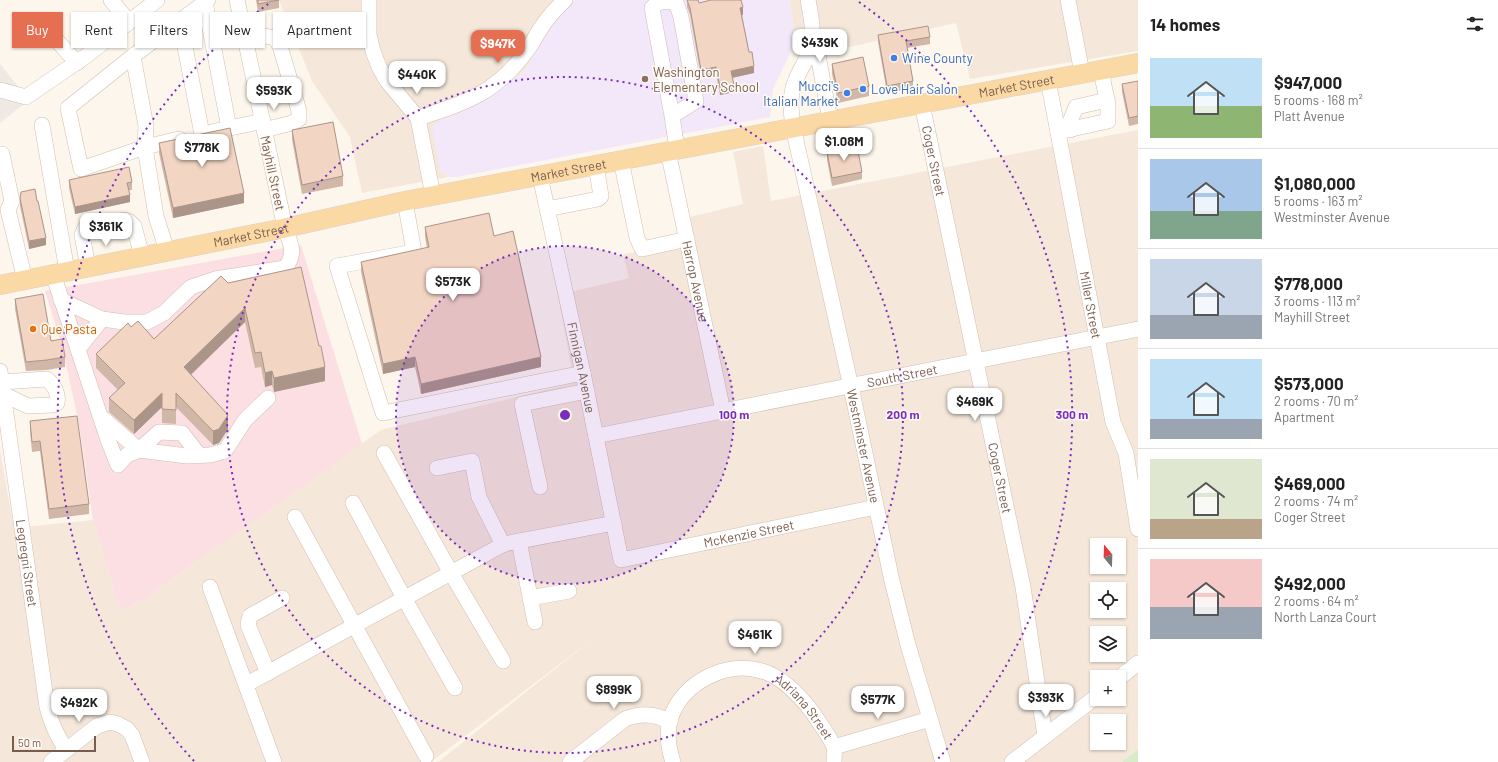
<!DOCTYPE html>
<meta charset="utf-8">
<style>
:root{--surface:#fff;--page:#f6f6f6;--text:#222;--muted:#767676;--line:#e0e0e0;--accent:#e76f51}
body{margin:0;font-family:Barlow,sans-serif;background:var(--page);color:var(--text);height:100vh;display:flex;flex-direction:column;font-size:15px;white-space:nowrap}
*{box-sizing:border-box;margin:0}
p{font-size:13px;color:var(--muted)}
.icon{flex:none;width:22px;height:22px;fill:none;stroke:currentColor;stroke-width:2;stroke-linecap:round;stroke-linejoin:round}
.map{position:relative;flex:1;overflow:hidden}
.sheet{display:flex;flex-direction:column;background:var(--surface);width:360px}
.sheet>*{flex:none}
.top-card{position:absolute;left:12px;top:12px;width:380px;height:36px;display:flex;gap:8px}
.needle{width:26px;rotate:341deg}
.buttons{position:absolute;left:1090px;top:538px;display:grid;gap:8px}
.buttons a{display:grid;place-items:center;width:36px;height:36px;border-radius:0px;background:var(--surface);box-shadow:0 1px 3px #0004;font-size:20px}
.scale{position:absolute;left:12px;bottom:10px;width:84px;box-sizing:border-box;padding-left:4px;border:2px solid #7a5c4d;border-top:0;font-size:11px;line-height:14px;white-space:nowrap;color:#7a5c4d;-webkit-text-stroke:3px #fffaf3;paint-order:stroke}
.price{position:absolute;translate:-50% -34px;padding:0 9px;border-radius:8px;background:#fff;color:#222;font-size:13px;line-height:26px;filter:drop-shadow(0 1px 2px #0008)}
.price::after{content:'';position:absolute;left:50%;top:24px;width:12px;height:9px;margin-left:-6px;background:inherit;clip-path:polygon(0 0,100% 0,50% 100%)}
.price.active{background:var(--accent);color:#fff}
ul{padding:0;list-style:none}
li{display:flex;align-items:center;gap:12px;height:100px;padding:0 12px}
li+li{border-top:1px solid var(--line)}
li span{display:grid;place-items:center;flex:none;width:112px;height:80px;border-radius:0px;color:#555}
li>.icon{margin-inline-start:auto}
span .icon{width:48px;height:48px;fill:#fffc;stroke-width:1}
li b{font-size:17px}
h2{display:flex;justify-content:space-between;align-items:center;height:48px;padding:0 12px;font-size:17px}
.chip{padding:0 14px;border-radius:0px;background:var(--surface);box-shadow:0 1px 3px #0004;font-size:14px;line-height:36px}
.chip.active{background:var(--accent);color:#fff}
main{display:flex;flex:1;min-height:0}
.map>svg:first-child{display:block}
</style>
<main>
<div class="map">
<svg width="1138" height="762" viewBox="0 0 1138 762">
<rect width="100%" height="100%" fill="#fdf6ec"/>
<path fill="#f5e8da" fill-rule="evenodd" d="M279 0H574L564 8 553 23 525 70 489 98 460 113 440 170 448 177 362 193 350 137 312 81Z
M789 0H1138V51L970 79 956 23 827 52 793 47 794 30Z
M1138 130V749L1122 762H438L594 638 431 762H0V450L14 528 93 520 121 612 145 598 381 430 574 383 558 295 629 278 623 254 695 243 690 217 743 204 733 152 763 146 771 201ZM1097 545H1119V567H1097ZM1097 589H1119V611H1097ZM1097 633H1119V655H1097ZM1097 677H1119V699H1097ZM1097 721H1119V743H1097Z"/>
<path fill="#efe9e4" d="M0 64 29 100 0 123Z"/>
<path fill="#f3e8fa" d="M575 0H789L794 30 793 47 773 89 770 117 457 177H448L440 170 432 127 439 120 460 113 489 98 525 70 553 23 564 8Z"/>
<path fill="#fbdfe3" d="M301 245 362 444 145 598 121 612 93 520 79 424 62 346 45 291Z"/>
<path fill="#d8ecc9" d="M1138 749V762H1122Z"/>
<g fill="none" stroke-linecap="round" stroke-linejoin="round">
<g stroke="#d1beb0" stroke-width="16">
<g id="minor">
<path d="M111 0 129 22"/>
<path d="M369 0V35L373 51 379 67 387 81 418 118 433 196"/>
<path id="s1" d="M808 0C811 15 814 30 811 46 808 59 800 69 795 82 789 97 791 112 793 127L851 387 892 581 908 645 943 762"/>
<path d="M1068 0 1082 73"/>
<path d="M205 2 229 128"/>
<path d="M180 21 202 134"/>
<path d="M52 35 77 63"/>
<path d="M815 39 830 120"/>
<path d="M246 40 265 36 275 38 280 46 299 111V119L292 123 264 130"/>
<path d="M133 56 146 126 145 147 156 216 167 251"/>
<path id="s2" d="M1048 80 1113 422 1126 453 1138 529"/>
<path d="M0 90 26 97 86 56 157 0"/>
<path id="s3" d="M922 104 1023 587 1045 736"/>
<path d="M672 116 696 101 681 17 676 2C666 1 659 0 652 8L672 116 677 149"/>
<path d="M418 118C466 103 498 92 528 49 532 44 535 37 539 31 546 20 555 9 565 0"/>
<path d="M42 125 67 271"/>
<path d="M1070 130 1069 124 1076 107 1107 100"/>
<path d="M211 132 263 121"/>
<path d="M1058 132 1108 121V104L1103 81 1104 69"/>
<path d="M179 139 145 147 81 169 68 108 133 56 208 0"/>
<path id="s4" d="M668 151 723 411"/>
<path d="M0 154H2L12 201 8 210 25 280"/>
<path d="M621 160 637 238 642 249 687 239"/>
<path id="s5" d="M540 176 583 373 621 560 876 507"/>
<path d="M405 201 414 252 337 266 383 413 583 373"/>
<path d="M547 209 598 199 601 196 596 165"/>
<path d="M88 267 82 235 84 230 89 227 125 220 130 222 134 226 142 256"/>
<path d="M53 274 108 440 118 465 127 455 139 450 159 432 182 433 199 455"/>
<path d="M61 300 102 319 124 322H147L164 313 191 287 215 279 285 268C297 253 290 243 285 228L237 0"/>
<path d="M78 349 102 319"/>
<path id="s6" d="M0 371 47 707C51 723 57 736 66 750"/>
<path d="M2 382 47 379C54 385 59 394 57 403L53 405 28 406 3 394"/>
<path d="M101 417 139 450 187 456 210 455 225 451 245 420 268 398"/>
<path id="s7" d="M596 436 1138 329"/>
<path d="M384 453 451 573 503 661"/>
<path d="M437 468 472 461 479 497 503 545"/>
<path d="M540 487 522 404 587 391"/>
<path d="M353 503 404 598 455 688"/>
<path d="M295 517 426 756"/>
<path d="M519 541 535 622"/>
<path d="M210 587 274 762"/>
<path d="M530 598 569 591"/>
<path d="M268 673 248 625 250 616 282 598"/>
<path d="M1119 678 1138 663"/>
<path d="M247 684 504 544 614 523"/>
<path d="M834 747 930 719"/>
<path d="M51 762 97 726 110 722 118 724 127 729 132 735 142 762"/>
<path d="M570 762 625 719C640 713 655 713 670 722"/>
<path id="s8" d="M673 762C668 747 666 732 671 717 683 682 727 660 762 671 783 677 800 696 813 713 818 721 831 738 834 747 835 751 834 757 834 762"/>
<path d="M1012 762 1097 696"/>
</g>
</g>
<g stroke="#dad1cd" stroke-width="20">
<g id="major">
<path id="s9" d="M0 285 285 228 405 201 1138 63"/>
</g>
</g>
<use href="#minor" stroke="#fff" stroke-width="15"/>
<use href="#major" stroke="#fbd9a5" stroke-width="19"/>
</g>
<path fill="#d1b7a8" d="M256 0H279V8L258 12Z
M687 0 743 15H742L749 52 754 73 732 78 734 92 720 95 716 74 701 77 690 15 687 7Z
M878 35 930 37V44L907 48 913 81V88L887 93 878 42Z
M832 64 869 86V96L838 103 832 74Z
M1138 81V124L1129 126 1122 92V84Z
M292 130 343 176V186L302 194 292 140Z
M159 143 244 203 173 218 159 153Z
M827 152 862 172V179L832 186 827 160Z
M69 180 132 182V190H129L130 202 75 214 69 188Z
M20 198 46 245 29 249 20 206Z
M425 227 494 236 541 367 421 394 415 367 383 374 361 272V262L427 248 425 237Z
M221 276 325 381 274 392 272 385 265 387 261 367 255 368 245 322 191 375 228 429 219 443 213 445 176 407V424L162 423V407L134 434 109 412V398L118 390 96 368V354L131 327 154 339Z
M15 299 65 357V367L47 370 26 371 15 309Z
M30 421 89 504V514L49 519 40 451 32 452 30 431Z"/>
<path fill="#aa9588" d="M743 7V15L740 16V8Z
M754 66V73L731 78V71Z
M716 67V74L701 77V70Z
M734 85V92L720 95V87Z
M244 193V203L173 218V208Z
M130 195V202L75 214V207Z
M46 238V245L29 249V241Z
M245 308V322L184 381V367Z
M415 357V367L383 374V364Z
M541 357V367L421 394V384Z
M325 367V381L274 392V378Z
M272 371V385L265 387V373Z
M162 393V407L134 434V420Z
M228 415V429L219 443 213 445V431Z"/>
<path fill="#f3d5c3" stroke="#aa9588" d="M258 0H279L258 4Z
M687 0H698L699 3 711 0H741L743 7 740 8 749 52H752L754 66 731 71 734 85 720 87 716 67 701 70 690 8Z
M928 26 930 37 906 41 913 81 887 86 878 35Z
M863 57 869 86 838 93 832 64Z
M1138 81V116L1129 118 1122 84Z
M333 122 343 176 302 185 292 130Z
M230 128 244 193 173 208 159 143Z
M851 146V147L857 146 862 172 832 178 827 152 833 151V150Z
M129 167 132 182 127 183 130 195 75 207 69 180Z
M35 189 37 201H38L46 238 29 241 20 198 21 192Z
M489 213 494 236 513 231 541 357 421 384 415 357 383 364 361 262 429 247 425 227Z
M301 267 319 346H321L325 367 274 378 272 371 265 373 261 352 255 353 245 308 184 367 228 415 219 429 213 431 176 393V410L162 409V393L134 420 109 398 125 383 96 354 128 323 131 327 138 321 154 339 221 276 228 283Z
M43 294 51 341 62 339 65 357 47 360 26 362 15 299Z
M77 416 89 504 49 509 40 441 32 442 30 421Z"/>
<circle cx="565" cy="415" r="169" fill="#7b2cbf" fill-opacity=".12"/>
<g fill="none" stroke="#7b2cbf" stroke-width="2" stroke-dasharray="2 4">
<circle cx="565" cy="415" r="169"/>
<circle cx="565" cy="415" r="338"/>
<path d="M194 761A507 507 0 0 1 271 2M859 2A507 507 0 0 1 936 761"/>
</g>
<g fill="#3f7fe0" stroke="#fffaf3" stroke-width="1.5">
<circle cx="894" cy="58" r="4"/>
<circle cx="863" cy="89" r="4"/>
<circle cx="847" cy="93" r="4"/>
</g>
<circle fill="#8d6e63" stroke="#fffaf3" stroke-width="1.5" cx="645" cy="79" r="4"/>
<circle fill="#e8710a" stroke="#fffaf3" stroke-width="1.5" cx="33" cy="329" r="4"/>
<g text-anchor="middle" stroke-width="3" stroke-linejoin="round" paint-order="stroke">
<g font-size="13" fill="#366cbe" stroke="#fffaf3" text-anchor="start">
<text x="902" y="63">Wine County</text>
<text x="839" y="91" text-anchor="end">Mucci's<tspan x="839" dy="15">Italian Market</tspan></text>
<text x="871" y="94">Love Hair Salon</text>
</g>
<g font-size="13" fill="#785e54" stroke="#fffaf3" text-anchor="start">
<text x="653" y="77">Washington<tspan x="653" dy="15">Elementary School</tspan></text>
</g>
<g font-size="13" fill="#7a5c4d" stroke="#fffaf3">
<text dy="5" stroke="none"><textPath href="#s9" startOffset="1036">Market Street</textPath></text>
<text dy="5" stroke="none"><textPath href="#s3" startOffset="58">Coger Street</textPath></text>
<text dy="5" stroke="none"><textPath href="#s9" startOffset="580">Market Street</textPath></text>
<text transform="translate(273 173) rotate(78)" y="5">Mayhill Street</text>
<text dy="5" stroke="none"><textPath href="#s9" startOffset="256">Market Street</textPath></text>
<text dy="5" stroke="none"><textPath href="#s4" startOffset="133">Harrop Avenue</textPath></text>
<text dy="5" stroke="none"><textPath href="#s2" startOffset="229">Miller Street</textPath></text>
<text dy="5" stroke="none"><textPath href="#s5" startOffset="196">Finnigan Avenue</textPath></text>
<text dy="5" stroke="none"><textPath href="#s7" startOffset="312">South Street</textPath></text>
<text dy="5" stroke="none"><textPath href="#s1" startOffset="458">Westminster Avenue</textPath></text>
<text dy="5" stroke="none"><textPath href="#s3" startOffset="382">Coger Street</textPath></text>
<text dy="5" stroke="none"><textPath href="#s5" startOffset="523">McKenzie Street</textPath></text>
<text dy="5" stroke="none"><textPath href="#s6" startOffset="194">Legregni Street</textPath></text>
<text dy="5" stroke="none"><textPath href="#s8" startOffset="214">Adriana Street</textPath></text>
</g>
<g font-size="13" fill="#c56008" stroke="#fffaf3" text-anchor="start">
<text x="41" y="334">Que Pasta</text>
</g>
</g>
<circle cx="565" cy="415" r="6" fill="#7b2cbf" stroke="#fffaf3" stroke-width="2"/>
<g font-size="12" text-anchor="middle" font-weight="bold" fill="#7b2cbf" stroke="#fffaf3" stroke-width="3" stroke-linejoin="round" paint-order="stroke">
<text x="734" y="419">100 m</text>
<text x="903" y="419">200 m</text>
<text x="1072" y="419">300 m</text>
</g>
</svg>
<div class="buttons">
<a><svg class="needle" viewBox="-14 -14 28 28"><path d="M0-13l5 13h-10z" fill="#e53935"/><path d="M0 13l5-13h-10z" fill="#767676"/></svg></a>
<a><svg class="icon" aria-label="locate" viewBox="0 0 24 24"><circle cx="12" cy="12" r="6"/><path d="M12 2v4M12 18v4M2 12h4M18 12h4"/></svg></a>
<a><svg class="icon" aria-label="layers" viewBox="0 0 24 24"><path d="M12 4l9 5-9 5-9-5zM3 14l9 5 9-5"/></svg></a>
<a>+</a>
<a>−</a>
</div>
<div class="scale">50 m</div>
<b class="price" style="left:820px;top:63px">$439K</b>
<b class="price active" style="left:498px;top:64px">$947K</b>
<b class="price" style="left:417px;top:95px">$440K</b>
<b class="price" style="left:274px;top:111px">$593K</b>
<b class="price" style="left:844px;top:162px">$1.08M</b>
<b class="price" style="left:202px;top:168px">$778K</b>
<b class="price" style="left:106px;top:247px">$361K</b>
<b class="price" style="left:453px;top:302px">$573K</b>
<b class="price" style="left:975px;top:422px">$469K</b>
<b class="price" style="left:755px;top:655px">$461K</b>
<b class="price" style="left:614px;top:710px">$899K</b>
<b class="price" style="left:1046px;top:718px">$393K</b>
<b class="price" style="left:878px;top:720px">$577K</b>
<b class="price" style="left:79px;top:723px">$492K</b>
<div class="top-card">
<a class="chip active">Buy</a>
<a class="chip">Rent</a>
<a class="chip">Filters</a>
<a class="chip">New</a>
<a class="chip">Apartment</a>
</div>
</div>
<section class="sheet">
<h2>14 homes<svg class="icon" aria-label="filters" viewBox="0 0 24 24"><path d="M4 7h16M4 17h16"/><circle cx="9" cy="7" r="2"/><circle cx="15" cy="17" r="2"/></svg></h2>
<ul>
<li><span style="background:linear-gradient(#bfe0f5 60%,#8fb573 0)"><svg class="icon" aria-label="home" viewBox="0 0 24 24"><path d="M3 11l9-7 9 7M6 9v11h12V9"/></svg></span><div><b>$947,000</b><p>5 rooms · 168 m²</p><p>Platt Avenue</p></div></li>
<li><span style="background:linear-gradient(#a9c7e8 65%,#7fa58c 0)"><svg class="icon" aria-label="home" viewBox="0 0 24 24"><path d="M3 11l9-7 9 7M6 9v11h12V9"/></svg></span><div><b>$1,080,000</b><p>5 rooms · 163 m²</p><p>Westminster Avenue</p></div></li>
<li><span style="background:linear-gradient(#c9d6e8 70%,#9aa5b1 0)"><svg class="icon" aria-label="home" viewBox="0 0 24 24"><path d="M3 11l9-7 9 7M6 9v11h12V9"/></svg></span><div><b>$778,000</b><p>3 rooms · 113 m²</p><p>Mayhill Street</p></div></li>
<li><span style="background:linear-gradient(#bfe0f5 75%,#9aa5b1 0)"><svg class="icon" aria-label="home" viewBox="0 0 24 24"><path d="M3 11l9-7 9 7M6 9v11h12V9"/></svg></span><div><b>$573,000</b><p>2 rooms · 70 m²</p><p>Apartment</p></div></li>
<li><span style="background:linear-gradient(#dfe7d0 75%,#b9a48a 0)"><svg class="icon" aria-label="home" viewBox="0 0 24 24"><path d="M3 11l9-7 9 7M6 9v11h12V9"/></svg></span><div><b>$469,000</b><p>2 rooms · 74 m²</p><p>Coger Street</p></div></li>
<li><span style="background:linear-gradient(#f6c9c9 60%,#9aa5b1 0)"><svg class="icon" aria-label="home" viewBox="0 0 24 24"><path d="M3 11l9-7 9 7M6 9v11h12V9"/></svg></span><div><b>$492,000</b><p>2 rooms · 64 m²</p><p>North Lanza Court</p></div></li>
</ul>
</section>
</main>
